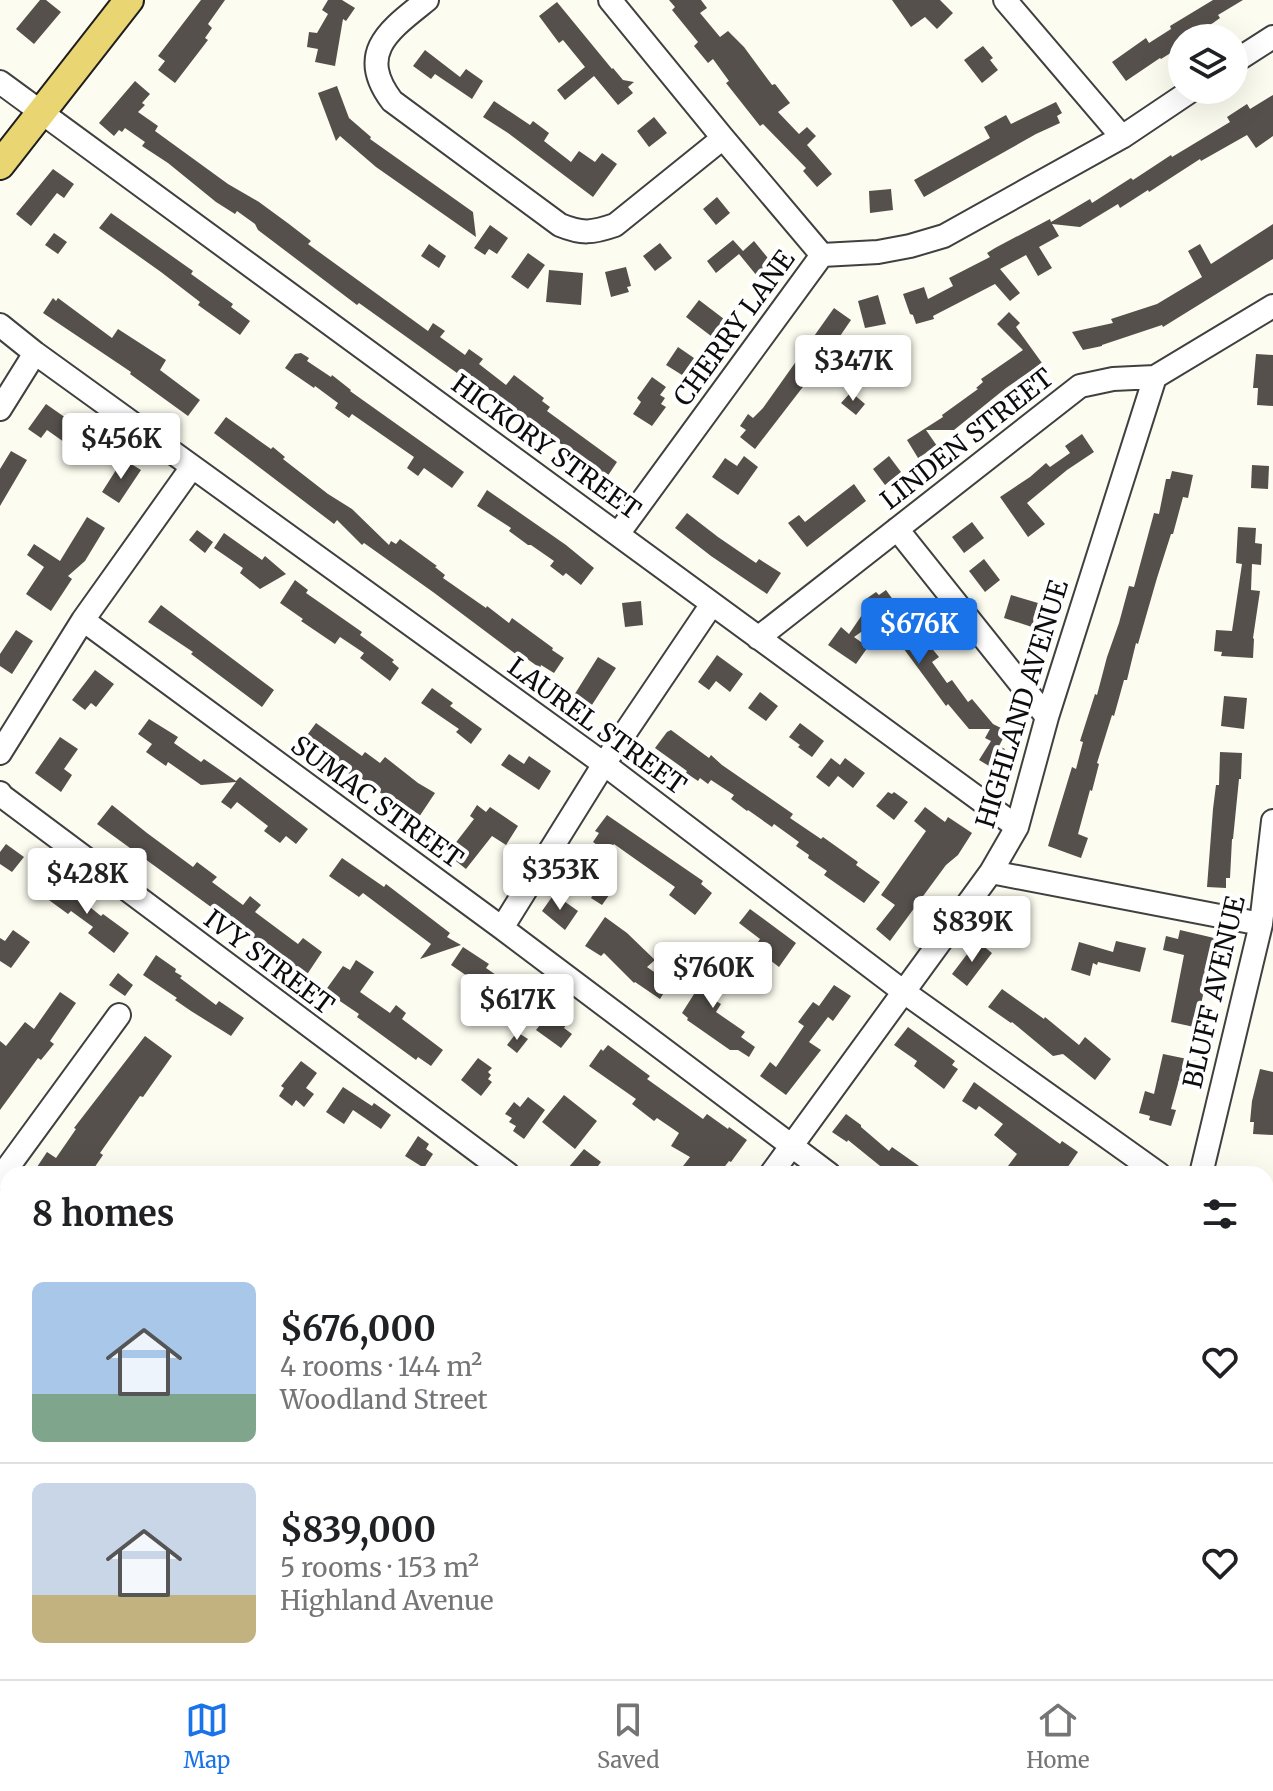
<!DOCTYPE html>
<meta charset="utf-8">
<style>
:root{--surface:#fff;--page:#f2f2f2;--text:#202124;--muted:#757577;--line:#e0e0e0;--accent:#1a73e8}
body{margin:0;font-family:Merriweather,serif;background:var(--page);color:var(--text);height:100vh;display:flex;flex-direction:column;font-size:30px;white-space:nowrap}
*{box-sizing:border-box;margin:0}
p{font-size:26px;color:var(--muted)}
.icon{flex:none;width:44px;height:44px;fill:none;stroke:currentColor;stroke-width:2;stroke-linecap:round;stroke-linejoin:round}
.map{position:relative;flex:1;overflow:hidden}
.side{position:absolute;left:0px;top:1166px;width:1274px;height:514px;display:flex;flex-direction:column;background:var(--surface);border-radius:24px 24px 0 0;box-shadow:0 8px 32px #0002}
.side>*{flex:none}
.fabs{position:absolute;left:1168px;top:24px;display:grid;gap:16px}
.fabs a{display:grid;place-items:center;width:80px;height:80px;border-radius:50%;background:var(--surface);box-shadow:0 8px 32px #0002;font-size:40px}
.price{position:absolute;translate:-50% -68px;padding:0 18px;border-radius:8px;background:#fff;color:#222;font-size:26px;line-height:52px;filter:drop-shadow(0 2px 4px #0008)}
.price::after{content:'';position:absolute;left:50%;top:48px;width:24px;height:18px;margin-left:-12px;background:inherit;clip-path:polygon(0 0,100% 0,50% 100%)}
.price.current{background:var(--accent);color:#fff}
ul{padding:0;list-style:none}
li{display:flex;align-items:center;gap:24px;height:200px;padding:0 32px}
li+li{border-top:2px solid var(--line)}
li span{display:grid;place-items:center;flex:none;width:224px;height:160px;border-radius:12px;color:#555}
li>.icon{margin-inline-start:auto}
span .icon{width:96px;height:96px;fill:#fffc;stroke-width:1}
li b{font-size:34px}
h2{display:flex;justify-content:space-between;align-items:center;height:96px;padding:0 32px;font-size:34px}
.tabs{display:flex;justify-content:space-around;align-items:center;height:112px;border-top:2px solid var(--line);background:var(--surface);font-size:22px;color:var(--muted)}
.tabs a{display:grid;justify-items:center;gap:4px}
.tabs .current{color:var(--accent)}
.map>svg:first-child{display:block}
</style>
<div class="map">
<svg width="1273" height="1679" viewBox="0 0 1273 1679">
<rect width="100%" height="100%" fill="#fdfcf0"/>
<path fill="#cee5bc" d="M23 1672H270L279 1679H19Z"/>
<path fill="#55504b" d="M40 0H46L61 12 34 44 16 29Z
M201 0H225L208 24 212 28 205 38 208 40 175 83 158 70 165 61 158 56Z
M328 0H342L355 8 346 21 343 19 335 66 315 62 318 49 307 47 309 32 317 33 328 14 322 10Z
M669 0H701L707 8 700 13 720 37 728 31 744 47 772 85 775 84 790 103 778 112 799 134 807 127 816 136 807 145 832 174 817 187 803 171 806 168 763 124 760 126 726 83 729 81 713 59 708 63 694 46 698 42 672 10 675 7Z
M892 0H940L953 13 937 29 925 17 911 27Z
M1213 0H1243L1218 15 1220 18 1213 23 1187 38H1182V41L1180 43 1182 46 1161 59 1160 58 1126 81 1112 62 1146 38 1149 43 1171 29 1170 26Z
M557 2 612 69 613 68 623 80 634 82 628 87 633 93 618 105 594 76 565 100 557 90 585 67 563 40 559 43 539 16Z
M983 46 993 58 990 60 998 70 982 83 964 60Z
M425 50 460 77 466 69 483 81 472 99 435 74 431 79 413 66Z
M135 81 150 94 142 103 145 105 138 112 158 126 155 131 228 184 259 202 289 224 311 241 308 244 428 331 433 323 445 331 440 337 465 355 469 349 483 359 479 364 506 385 514 375 544 398 542 401 550 407 547 411 617 462 607 477 466 376 464 378 359 303 357 305 258 230 255 224 237 211 235 214 216 202 168 163 142 146 145 142 125 128 122 132 119 130 114 136 99 123Z
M337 86 349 118 371 137 370 139 473 212 476 237 376 167 340 136 336 141 318 93Z
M1273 95V136L1256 148 1247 135 1201 161 1200 159 1149 192 1148 190 1120 208 1118 204 1080 227 1052 224 1059 236 1039 247 1052 268 1038 276 1026 255 1000 269 1020 293 1010 301 995 284 933 316 934 319 916 324 913 315 910 314 903 294 924 287 928 299 953 286 949 278 990 257 987 253 995 248 1050 219 1051 222 1090 199 1092 203 1131 178 1133 180 1171 155 1172 157 1230 122 1227 117 1247 104 1250 109Z
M494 101 530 125 533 121 549 133 544 141 571 162 579 151 595 162 602 153 617 164 593 197 508 133 483 117Z
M1056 102 1062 113 1057 116 1060 123 1036 134 924 197 914 180 990 138 984 127 1006 115 1011 124Z
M654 117 667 133 649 147 637 131Z
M53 169 74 184 64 198 57 193 31 226 16 214Z
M891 189 893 210 870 213 869 191Z
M717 197 730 213 716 225 703 209Z
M111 213 193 271 191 274 233 304 231 307 250 321 240 335 198 305 200 302 161 272 99 228Z
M1273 224V259L1163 327 1162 325 1102 345V346L1083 350 1072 332 1113 323 1111 319 1157 304 1202 277 1188 251 1200 244 1211 264Z
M490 225 508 238 497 254 489 249 485 255 474 248Z
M54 233 67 242 58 254 45 245Z
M733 240 743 251 754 241 772 263 757 276 739 254 716 273 707 261Z
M660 243 672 258 655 271 643 256Z
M429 244 446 256 439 268 421 256Z
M528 253 545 265 528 289 511 277Z
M626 267 631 286 627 287 629 292 611 297 605 272Z
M549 270 583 273 581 305 546 302Z
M878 295 886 324 865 328 858 301Z
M53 298 56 301 58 298 112 338 118 329 166 360 160 370 200 400 188 416 130 374 131 372 43 313Z
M699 300 724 319 711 336 686 317Z
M834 308 851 320 823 361 832 368 819 386 809 379 755 449 740 437 746 430 740 426 748 414 753 418 763 408Z
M1009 312 1020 323 1016 327 1042 363 1006 388 954 430H926L937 446 918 458 907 440 943 417 942 415 978 389 976 388 983 382 981 379 1023 350 997 324Z
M678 347 694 358 682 375 666 365Z
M301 353 309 358 307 361 331 377 332 375 351 390 350 391 464 472 452 488 424 468 418 476 407 468 414 457 352 414 349 418 335 408 338 403 315 386 314 388 285 368 295 354Z
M1256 354 1273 355V406L1257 405 1258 388H1253Z
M652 377 666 387 660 395 665 398 661 404 666 407 652 426 633 414 641 402 637 398Z
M851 392 865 404 856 415 841 403Z
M46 404 76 425 64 442 47 430 41 438 28 429Z
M226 417 271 449 273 447 285 457 283 459 328 494 352 509 389 545 391 541 396 544 400 539 437 566 435 567 445 575 443 578 486 608 487 606 509 623 512 618 553 648 552 650 564 658 554 673 541 665 540 668 523 656 521 658 433 592 364 543 362 545 337 520 334 524 214 433Z
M1082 434 1094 452 1067 470 1027 503 1045 524 1028 537 1000 497 1030 477 1046 463 1050 467 1070 453 1065 446Z
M11 451 27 460 0 506V469Z
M744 456 758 467 738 495 712 477 725 458 737 466Z
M889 456 901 472 885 485 873 469Z
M123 459 141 470 119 503 102 492Z
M1252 465 1269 466 1268 489 1251 488Z
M1172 471 1193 475 1188 498 1183 497 1173 534H1171L1157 578 1138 644 1136 643 1127 680H1124L1114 716 1112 715 1097 763 1099 764 1092 791 1090 790 1078 834 1088 838 1081 858 1048 846 1072 767 1076 769 1083 742 1080 741 1095 694 1097 695 1107 657 1119 623 1129 586 1134 587 1154 513 1159 514 1166 479H1170Z
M854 484 866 501 807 547 788 523 799 515 805 522Z
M487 490 566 545 594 568 581 585 566 573 563 576 550 566 554 561 531 545H528L509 531 511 528 477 506Z
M687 513 718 537 756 563 759 559 781 573 767 594 711 556 675 528Z
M87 517 105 528 85 561 68 576 72 579 51 611 26 594 44 567 27 555 34 544 60 561Z
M972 522 984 538 964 553 952 537Z
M1238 527 1256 528 1255 543 1262 544 1261 565 1252 564 1251 590 1260 591 1253 638 1254 639 1253 658 1221 656 1222 652 1214 651 1216 630 1232 631 1242 564 1236 563Z
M197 530 213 542 205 553 189 540Z
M224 533 262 560 265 556 286 574 260 589 240 573 243 568 214 548Z
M984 559 1000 580 985 592 969 571Z
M295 580 308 590 306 593 362 632 360 635 394 660 392 662 399 668 390 681 360 658 364 653 340 637 335 644 301 621 303 619 280 603Z
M886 590 914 629 915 628 939 657 932 662 947 683 952 680 968 702 972 699 993 724 1007 731 999 746 1005 749 994 769 979 760 991 741 985 738 990 729H969L948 704 946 706 881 618 854 637 868 647 856 664 828 645 841 627 849 634 864 612 861 608 869 603 866 599 876 592 879 595Z
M1011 595 1038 603 1032 627 1004 618Z
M641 601 643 625 625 627 622 603Z
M161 605 274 690 262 707 191 654 193 652 148 622Z
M16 630 33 641 12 674 0 666V654Z
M717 655 743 674 730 692 716 681 709 690 698 682Z
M598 657 616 668 588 711 571 700Z
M95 670 114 684 96 707 91 703 85 710 72 700Z
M432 688 453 703 450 706 482 729 471 744 456 732 459 729 421 703Z
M760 692 778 706 766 721 748 708Z
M1224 696 1247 698 1244 729 1221 726Z
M149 719 178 737 174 743 201 762 204 759 236 781 240 777 308 829 296 844 286 836 280 843 264 831 268 826 237 802 231 809 221 802 236 782 201 785 168 762 166 766 146 752 152 744 138 734Z
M316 723 362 756 365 752 380 763 385 757 418 783 435 793 417 820 357 775 355 778 332 761 334 759 305 738Z
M800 723 824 741 812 757 798 747 800 745 789 737Z
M671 730 709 758 711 755 722 765 793 814 790 818 821 839 823 837 858 862 856 865 880 882 864 903 824 875 827 871 808 858 809 855 796 846 799 842 774 824 772 827 748 810 747 811 731 799 734 795 711 780 708 784 700 778 698 781 686 773 687 771 655 748 667 732Z
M60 737 78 749 64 769 72 775 61 792 35 773Z
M1220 752 1242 753 1241 779H1239L1233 839H1232L1230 878H1226V888L1207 887 1213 809 1216 785H1219Z
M509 754 524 764 529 756 551 771 539 790 501 765Z
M831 758 840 765 845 758 865 773 853 788 838 776 829 787 816 777Z
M888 792 892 794 894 792 908 802 894 820 876 806Z
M112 805 147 833 193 867 197 862 217 877 212 882 243 905 250 896 261 905 255 912 298 944 303 938 322 952 306 976 97 824Z
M477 805 486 812 490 807 518 826 506 845 492 836 466 869 447 854 474 819 470 816Z
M925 807 945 822 948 817 972 833 958 855 946 865 890 941 876 929 895 905 881 895 926 831 914 821Z
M607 815 703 881 701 884 712 893 695 915 669 895 675 887 638 861 614 844 608 853 593 842 599 833 595 831Z
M6 844 24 857 12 872 0 864V852Z
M342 858 384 887 386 884 450 933 447 937 461 945 420 959 431 944 363 893 359 897 329 876Z
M54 878 101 916 103 914 129 933 114 953 88 933 93 927 71 911 68 914 42 895Z
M600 884 612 891 602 905 591 898Z
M554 894 578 911 565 930 542 911Z
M1013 908 1029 920 1012 942 997 929Z
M750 909 796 943 779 967 754 948 760 939 739 923Z
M605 917 627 933 655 960 647 967 670 983 660 999 635 982 634 983 604 953 601 956 585 946Z
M13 930 30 942 11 968 0 961V938L5 941Z
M1180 930 1227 941 1221 962 1213 960 1212 962H1210L1200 1009 1202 1010 1199 1028 1171 1022 1184 955 1163 950 1166 936 1178 939Z
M977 941 992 953 967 986 952 974Z
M1116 941 1146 948 1140 972 1098 962 1097 965 1093 963 1090 976 1071 970 1079 942 1113 952Z
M463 947 489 964 486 968 523 994 510 1013 486 995 489 991 451 965Z
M156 955 176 969 175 972 182 976 180 978 216 1005 219 1001 244 1018 231 1036 191 1011 175 1000 177 998 143 975Z
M698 958 725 975 711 998 721 1004 716 1012 745 1032 741 1037 755 1047 749 1057 738 1050H730L687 1020 688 1018 682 1013 701 983 687 973Z
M356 960 374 972 360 992 390 1013 396 1005 406 1013 402 1019 443 1050 431 1066 418 1057 416 1060 357 1017 359 1014 325 991 343 966 350 970Z
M118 973 133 985 125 996 109 985Z
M834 985 851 996 833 1021 828 1017 809 1042 821 1050 786 1095 760 1076 770 1062 776 1067 804 1026 798 1022 813 1002 819 1006Z
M1002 989 1044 1019 1045 1017 1079 1045 1085 1037 1111 1059 1095 1080 1063 1054 1053 1056 1012 1022 1011 1023 988 1007Z
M60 992 76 1003 50 1041 54 1044 41 1060 38 1058 0 1110V1041L6 1046 25 1022 34 1029Z
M548 1015 550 1017 552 1015 566 1025 564 1028 572 1034 561 1048 536 1030Z
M908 1027 955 1061 952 1065 958 1069 944 1089 914 1066 917 1061 894 1045Z
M517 1032 528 1039 517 1053 507 1045Z
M145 1036 172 1056 143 1097 140 1096 100 1153 103 1155 90 1174H47L37 1167 47 1152 56 1158 76 1129 74 1128Z
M608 1045 650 1076 647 1079 703 1119 707 1114 728 1129 729 1127 747 1140 731 1162 729 1161 719 1174H677L690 1157 671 1146 679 1133 657 1118 654 1121 632 1104 636 1099 589 1066 601 1049 603 1051Z
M1163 1054 1197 1061 1193 1079 1184 1077 1182 1081 1179 1080 1171 1109 1176 1110 1171 1126 1149 1120 1150 1116 1139 1113 1145 1091 1154 1094Z
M478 1058 492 1068 488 1072 491 1075 488 1079 492 1082 481 1096 461 1080Z
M301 1061 317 1073 306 1088 314 1094 304 1107 296 1100 292 1106 279 1096 284 1088 281 1086Z
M1260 1069 1273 1072V1135L1253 1134 1254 1122H1250L1252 1101Z
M974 1082 1060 1144 1062 1141 1078 1152 1063 1174H1002L1017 1154 994 1135 1003 1124 979 1106 976 1110 962 1101Z
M343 1087 372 1106 374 1103 391 1115 381 1129 353 1110 344 1124 326 1112Z
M564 1095 597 1121 575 1149 542 1122Z
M528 1097 545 1110 524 1139 513 1131 516 1126 509 1122 512 1118 505 1114 514 1102 520 1107Z
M846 1114 861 1125V1127L889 1151 892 1147 919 1166 914 1174H890L848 1140 847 1142 832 1132Z
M418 1136 429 1144 426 1149 433 1154 424 1168 405 1156Z
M584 1149 601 1162 598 1166 609 1174H563Z"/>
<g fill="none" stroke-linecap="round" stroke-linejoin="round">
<g stroke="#404040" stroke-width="26">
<path id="minor" d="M427 0C391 29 355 52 392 101L560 225C582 234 592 233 615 225L723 138
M610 0 723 138 822 255
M1005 0 1122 137
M1234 62 1273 37
M0 82 1017 827
M0 325 35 353 604 764 904 992 1159 1174
M0 409 35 353
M897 529 1047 717
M618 534 822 255 878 252 910 246 944 236 1122 137 1192 90
M83 620 502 928 829 1174
M758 638 1080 386 1113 379 1155 377 1273 306
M0 753 83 620 192 467
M0 793 2 796 508 1174
M991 872 1261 924
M502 928 604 764 712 604
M771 1174 991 872 1017 827 1047 717 1155 377
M1201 1174 1261 924 1273 821
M0 1178 119 1015
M1266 1253 1273 1262
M0 1504 8 1493
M474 1672 483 1679
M832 1672 842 1679
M1180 1672 1189 1679
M392 1679 397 1672"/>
</g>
<g stroke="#1e1e1e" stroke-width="32">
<path id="major" d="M0 165 129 0"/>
</g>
<use href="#minor" stroke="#fff" stroke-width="22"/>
<use href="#major" stroke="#ead573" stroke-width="28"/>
</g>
<g text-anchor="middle" stroke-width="8" stroke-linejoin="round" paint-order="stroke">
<g font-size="26" fill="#0d0d0d" stroke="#fff">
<text transform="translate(734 328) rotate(-54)" y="9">CHERRY LANE</text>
<text transform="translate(967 439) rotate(-38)" y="9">LINDEN STREET</text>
<text transform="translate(546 447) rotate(36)" y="9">HICKORY STREET</text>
<text transform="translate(1022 704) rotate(-73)" y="9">HIGHLAND AVENUE</text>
<text transform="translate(597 726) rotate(36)" y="9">LAUREL STREET</text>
<text transform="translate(377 802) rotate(36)" y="9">SUMAC STREET</text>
<text transform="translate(269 962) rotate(37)" y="9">IVY STREET</text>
<text transform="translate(1214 992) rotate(-77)" y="9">BLUFF AVENUE</text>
</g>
</g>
</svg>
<div class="fabs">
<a><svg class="icon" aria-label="layers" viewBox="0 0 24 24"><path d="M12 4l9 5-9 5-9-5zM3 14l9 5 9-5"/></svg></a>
</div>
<b class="price" style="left:853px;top:403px">$347K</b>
<b class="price" style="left:121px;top:481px">$456K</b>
<b class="price current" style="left:919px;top:666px">$676K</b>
<b class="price" style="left:560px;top:912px">$353K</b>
<b class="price" style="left:87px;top:916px">$428K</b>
<b class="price" style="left:972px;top:964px">$839K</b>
<b class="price" style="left:713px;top:1010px">$760K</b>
<b class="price" style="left:517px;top:1042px">$617K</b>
<section class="side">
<h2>8 homes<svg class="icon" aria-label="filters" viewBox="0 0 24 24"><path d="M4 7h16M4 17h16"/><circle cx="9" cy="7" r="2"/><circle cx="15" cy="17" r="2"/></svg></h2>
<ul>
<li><span style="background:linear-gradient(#a9c7e8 70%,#7fa58c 0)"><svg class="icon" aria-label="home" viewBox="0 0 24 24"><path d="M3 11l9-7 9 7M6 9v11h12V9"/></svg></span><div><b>$676,000</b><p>4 rooms · 144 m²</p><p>Woodland Street</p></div><svg class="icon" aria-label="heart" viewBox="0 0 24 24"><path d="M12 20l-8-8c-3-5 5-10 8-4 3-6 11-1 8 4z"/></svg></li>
<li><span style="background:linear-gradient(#c9d6e8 70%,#c2b280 0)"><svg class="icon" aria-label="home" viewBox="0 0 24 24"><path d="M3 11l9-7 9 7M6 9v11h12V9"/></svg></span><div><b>$839,000</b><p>5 rooms · 153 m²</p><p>Highland Avenue</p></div><svg class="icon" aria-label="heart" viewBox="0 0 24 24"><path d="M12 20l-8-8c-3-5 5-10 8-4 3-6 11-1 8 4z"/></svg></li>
</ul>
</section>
</div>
<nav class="tabs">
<a class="current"><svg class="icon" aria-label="map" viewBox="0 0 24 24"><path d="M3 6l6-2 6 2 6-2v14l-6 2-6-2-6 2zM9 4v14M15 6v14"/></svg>Map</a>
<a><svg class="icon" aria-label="saved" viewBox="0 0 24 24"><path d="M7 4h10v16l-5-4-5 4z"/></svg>Saved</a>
<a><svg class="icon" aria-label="home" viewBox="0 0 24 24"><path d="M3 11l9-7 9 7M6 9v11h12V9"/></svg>Home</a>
</nav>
